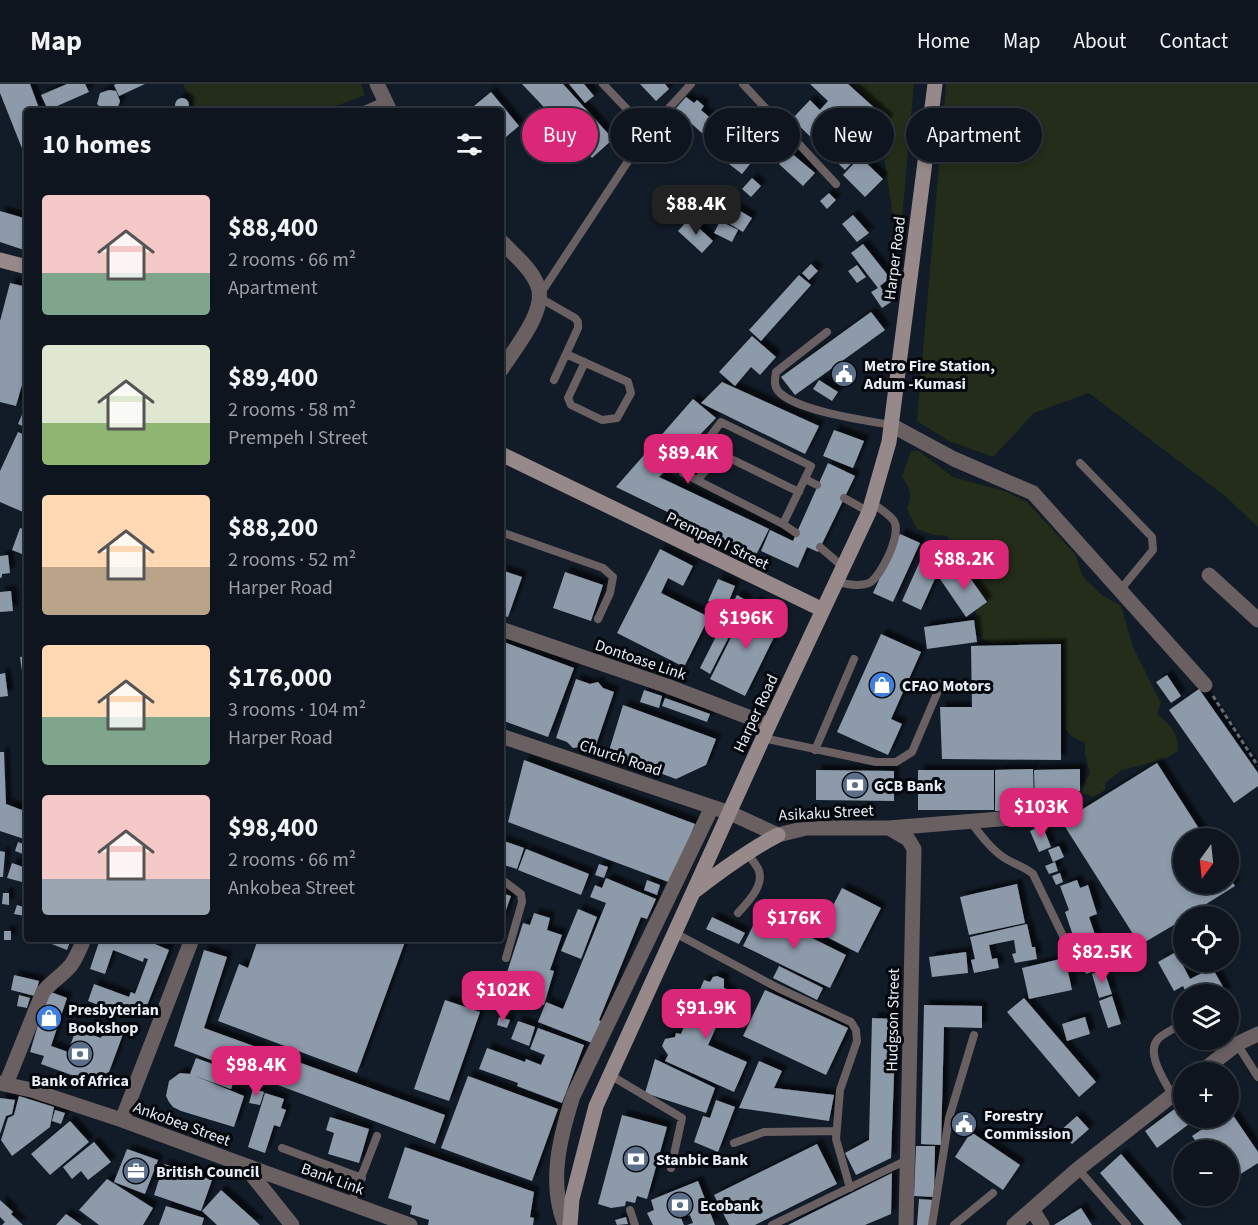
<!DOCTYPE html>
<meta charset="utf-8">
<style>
:root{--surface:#0e151e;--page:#1c222b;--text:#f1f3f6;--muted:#9b9fa4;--line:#2e343c;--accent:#db2777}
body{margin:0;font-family:"Source Sans 3",sans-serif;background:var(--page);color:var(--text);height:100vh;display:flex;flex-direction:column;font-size:22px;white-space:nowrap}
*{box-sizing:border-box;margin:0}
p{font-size:20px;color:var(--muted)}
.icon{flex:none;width:33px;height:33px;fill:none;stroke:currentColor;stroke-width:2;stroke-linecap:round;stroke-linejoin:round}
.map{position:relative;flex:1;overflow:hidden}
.sheet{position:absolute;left:24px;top:24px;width:480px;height:834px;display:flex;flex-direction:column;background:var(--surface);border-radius:6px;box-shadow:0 3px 9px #0003,0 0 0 2px var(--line)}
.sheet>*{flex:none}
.banner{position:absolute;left:522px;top:24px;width:570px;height:54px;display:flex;gap:12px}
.needle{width:39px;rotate:195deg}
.buttons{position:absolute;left:1173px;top:744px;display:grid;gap:12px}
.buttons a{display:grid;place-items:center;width:66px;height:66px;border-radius:50%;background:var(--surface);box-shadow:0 3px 9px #0003,0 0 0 2px var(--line);font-size:30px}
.price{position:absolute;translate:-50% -51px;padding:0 14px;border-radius:12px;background:var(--accent);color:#fff;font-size:20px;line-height:39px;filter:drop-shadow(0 2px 3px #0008)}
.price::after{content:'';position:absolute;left:50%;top:36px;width:18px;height:14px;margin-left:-9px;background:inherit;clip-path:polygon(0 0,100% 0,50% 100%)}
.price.on{background:#222;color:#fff}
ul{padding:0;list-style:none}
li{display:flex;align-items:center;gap:18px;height:150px;padding:0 18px}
li span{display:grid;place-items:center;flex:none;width:168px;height:120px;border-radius:6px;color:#555}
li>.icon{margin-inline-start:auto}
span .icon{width:72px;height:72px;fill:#fffc;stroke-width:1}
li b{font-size:26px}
h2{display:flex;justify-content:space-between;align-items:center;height:72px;padding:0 18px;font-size:26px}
.pill{padding:0 21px;border-radius:27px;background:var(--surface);box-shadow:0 3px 9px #0003,0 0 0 2px var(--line);font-size:21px;line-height:54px}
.pill.on{background:var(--accent);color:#fff}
header{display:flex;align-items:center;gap:36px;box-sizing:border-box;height:84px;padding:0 30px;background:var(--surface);border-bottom:2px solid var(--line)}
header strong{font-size:28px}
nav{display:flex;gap:33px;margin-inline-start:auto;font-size:21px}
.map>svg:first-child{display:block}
</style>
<header>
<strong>Map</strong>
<nav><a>Home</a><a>Map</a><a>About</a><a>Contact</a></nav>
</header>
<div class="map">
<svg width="1258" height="1141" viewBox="0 0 1258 1141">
<defs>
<filter id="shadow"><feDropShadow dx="5.5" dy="-5.5" stdDeviation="1.5" flood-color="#0009"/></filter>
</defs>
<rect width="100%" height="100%" fill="#121c28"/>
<path fill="#232d19" d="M183 0H361L365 11 323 27H197Z
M851 0H914L901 146 892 127 881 52 891 36Z
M946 0H1258V443L1225 412 1089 309 1034 329 993 373 949 357 917 337Z
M911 367H919L953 393 1007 408 1027 418 1075 470 1083 493 1102 511 1121 522 1133 563 1161 619 1157 630C1171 641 1178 648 1178 667L1165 675 1122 686 1105 699V706L1093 713 1082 709 1085 696 1090 690 1085 671V659L1071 652 1065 645 1063 558 990 559C966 547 978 530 979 511 979 506 977 500 976 496L955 484V468L947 452 934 451 917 445 907 425C912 411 911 405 902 393Z"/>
<path fill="#8d9aaa" filter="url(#shadow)" d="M0 0H30L40 27H27V77L0 9Z
M67 0H85L89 8 48 26 41 11Z
M116 0H145L119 12 114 1Z
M522 0H563L613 55 592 74Z
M569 0H584L594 12 585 19Z
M640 0H665L669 5 656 17Z
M810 0H848L888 36 871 55 838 26 831 35 825 31 863 67 845 86 792 35 810 16 820 26 828 17Z
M109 6 116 7 120 17 117 26 105 27 97 20 100 9Z
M491 8 519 42 501 57V27H468Z
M686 13 694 19 697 16 704 22 701 26 715 38 721 31 740 48 733 54 741 61 730 74 684 33 679 38 670 31Z
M175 21a7 7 0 1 1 14 0a7 7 0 1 1-14 0Z
M780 52 789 60 782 68 773 60Z
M772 62 780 70 773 76 765 68Z
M742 65 754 75 742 90 729 80Z
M790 68 815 89 803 102 779 80Z
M860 73 883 95 865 113 843 91Z
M752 94 761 102 751 113 742 105Z
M829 109 836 116 827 125 820 117Z
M728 120 752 134 743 148 720 134Z
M0 127 27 135V167L0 158Z
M853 131 869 149 857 158 842 140Z
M689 135 713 157 702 169 678 147Z
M720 137 738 146 732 158 714 149Z
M863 160 890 194 880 202 891 218 882 224 871 208 878 204 851 169Z
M811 180 818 187 809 196 802 189Z
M857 181 866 193 857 199 848 187Z
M799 191 811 201 761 257 749 246Z
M10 199 27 203V283L16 322 0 318V237Z
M871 228 885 246 795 311 781 293Z
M752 252 776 273 760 291 751 283 735 302 719 288Z
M819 296 838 308 832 317 813 305Z
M722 298 819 342 805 370 701 319Z
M693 315 716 334 659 393 769 445 756 471 616 403Z
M27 319V344L18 340Z
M834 346 864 357 853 384 823 372Z
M18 348 27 352V419L23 428 0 418V387Z
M828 379 855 392 818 468 807 463 798 484 761 467 770 446 793 457Z
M20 444 27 446V472L12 466Z
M900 450 920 459 893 518 873 509Z
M926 464 945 472 921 526 902 517Z
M660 465 693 482 683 502 668 494 661 509 709 533 684 583 617 549Z
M8 471 10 489 2 490V493L0 494V472Z
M961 481 987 518 966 533 940 495Z
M501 486 522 493 508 533 501 531Z
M565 488 603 501 591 537 553 524Z
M718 495 735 502 726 524 708 517Z
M11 507 13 527 0 528V508Z
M737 511 747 517 710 590 700 584Z
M754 517 765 523 761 531 780 541 745 612 710 595 746 524 750 525Z
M974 536 977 558 927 565 924 543Z
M881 550 921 568 891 635 902 640 888 671 837 648Z
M501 557 574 584 548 653 501 636Z
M1061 560V676L942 675 940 623H972L971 562Z
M27 572V616H26L20 573Z
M5 589 8 612 0 613V590Z
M1167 591 1181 612 1171 619 1156 598Z
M576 595 590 600 598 598 603 604 614 608 594 667 580 663 573 664 567 658 556 654Z
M1199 605 1258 689V702L1234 719 1169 626Z
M644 606 662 612 659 624 640 618Z
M665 614 710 630 707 638 662 622Z
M623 621 716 655 706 681 676 695 608 670Z
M0 668H4L6 720 27 728V756L0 747Z
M524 676 695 740 671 799 508 738Z
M1157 679 1205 754H1184V800H1228V792L1235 802 1187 832H1184V835L1140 861 1062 738Z
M1033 685 1034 727H995V686Z
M1080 685V707L1055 708V714H1035L1034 686Z
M816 686 894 687V717L816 716Z
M918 686H994V726H918Z
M1042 741 1051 763 1039 768 1030 747Z
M501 756 524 764 517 785 501 780Z
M18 758 26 761 23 770 15 767Z
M1059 762 1064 773 1053 778 1048 766Z
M526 765 589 790 581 811 518 786Z
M0 767 5 768 3 793H0Z
M1055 778 1058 787 1049 790 1045 782Z
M12 779 26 784 22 798 7 794Z
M599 780 608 783 604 794 595 791Z
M1060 789 1063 798 1056 801 1052 792Z
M606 794 656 815 647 835 641 833 599 936 601 937 592 959 538 938 546 918 563 925 606 819 590 813 595 801 602 804Z
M647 796 660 801 657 811 644 806Z
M1077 796 1080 804 1088 801 1097 830 1089 833 1106 883 1086 890 1065 828 1069 826 1060 802Z
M1017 800 1025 839 969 851 960 813Z
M842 804 881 824 858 869 819 849Z
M3 809H9V821L2 820Z
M501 809 511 812 501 840Z
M17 821 27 824 25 832 14 830Z
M578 825 597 833 581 875 561 867Z
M760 828 846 871 830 904 743 862Z
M534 829 550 834 547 846 562 851 550 886 554 887 544 921 501 907 523 839 530 841Z
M712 833 745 849 739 860 706 845Z
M1027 840 1032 863H1035L1037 875 1015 879 1012 870 1016 869 1014 856 989 861 992 875 997 874 999 884 974 889 971 876 975 875 970 853Z
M4 847H11V856H4Z
M39 855H71L67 866Z
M100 855H149L151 856 150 858 169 866 144 929 125 922 122 930 88 917 94 900 129 913 131 908 135 910 148 875 144 874 143 878 113 866 105 890 90 885Z
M258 855H406L357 989 218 937 239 880 248 884Z
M204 866 227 873 204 944 445 1031 435 1060 174 962Z
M966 868 968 889 932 893 929 873Z
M1176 868 1190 895 1202 889 1199 884 1194 887 1189 878H1209L1227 910H1187L1183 902 1174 907 1158 878Z
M1065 874 1072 906 1029 915 1022 884Z
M779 882 823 904 817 916 773 894Z
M1104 886 1112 910 1099 914 1092 890Z
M14 891 39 897 35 912 11 906Z
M717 892 724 895V904L732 908 708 961 747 978 734 1008 665 977 668 971 662 962 665 955 675 953 676 949 681 950 704 896 710 898 713 893Z
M765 906 848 944 826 991 743 952Z
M48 907 67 914 51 962 68 968 75 948 80 950 81 947 101 954 105 944 123 950 109 988 88 997 41 980 44 972 30 968Z
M19 911 30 914 27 924 17 922Z
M1112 912 1121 940 1108 944 1099 917Z
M1024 914 1096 998 1079 1013 1007 928Z
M445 916 480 928 449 1017 414 1005Z
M924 921 982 922V944L944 943 941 1061 921 1060Z
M499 933 510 936 507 944 497 941Z
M1085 933 1090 950 1067 957 1062 940Z
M872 934 896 935 891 1074 856 1091 845 1069 869 1056Z
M518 937 535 943 529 962 511 955Z
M538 944 584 961 562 1019 517 1002 518 999 479 985 487 964 525 978 526 975 541 981 545 971 530 965Z
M196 974 237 989 231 1005 195 992 244 1012 234 1043 181 1027 173 1023 169 1018 166 1012 169 997 180 989 190 990Z
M655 975 715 1004 706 1029 645 1009Z
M759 977 782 987 774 1004 834 1011 829 1037 739 1024Z
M468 992 558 1025 532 1097 441 1064Z
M253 1005 264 1008 260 1021 249 1019Z
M265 1009 284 1015 281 1024 286 1026 280 1043 274 1041 265 1069 248 1063Z
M19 1012 54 1023 50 1043 12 1072 1 1056 8 1034 14 1031Z
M0 1014 15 1016 12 1030 6 1032 0 1050Z
M716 1016 735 1023 718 1068 694 1058 703 1032 710 1034Z
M1184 1018V1034H1197L1157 1064 1145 1047Z
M1228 1024 1258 1068V1079L1228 1098V1066H1202L1192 1052 1219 1034H1228Z
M55 1026 65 1029 61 1040 52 1037Z
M622 1031 667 1043 647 1115 637 1112 635 1119 626 1117 625 1122 611 1124 598 1120Z
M1077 1032 1089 1045 1072 1060 1060 1047Z
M330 1033 369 1045 359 1079 328 1070 334 1049 326 1046Z
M70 1037 89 1058 50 1091 31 1070Z
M971 1048 1020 1081 1003 1106 955 1073Z
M94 1058 111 1078 88 1096 81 1087 72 1095 63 1083Z
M817 1060 837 1100 755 1141H729L714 1111Z
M916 1062H935L934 1113 914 1112Z
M405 1063 534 1108 530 1133 534 1134 533 1141H428L429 1136 410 1130 412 1122 388 1114Z
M127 1065 158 1076 145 1110 114 1098Z
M1121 1070 1182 1141H1144L1100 1089Z
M164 1080 212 1096 201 1127 154 1111Z
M892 1089 891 1130 865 1141H788Z
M107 1095 153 1124 143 1141H99L79 1126Z
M698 1097 715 1141H687L693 1139 690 1131 681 1134 684 1141H653L647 1129 654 1126 651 1116Z
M221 1106 260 1141H217L202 1127Z
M919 1115 932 1116 930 1141H917Z
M0 1116 13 1128 11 1130 23 1141H2L5 1138 0 1133Z
M166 1122 204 1134 202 1141H159Z
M1081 1124 1092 1141H1054Z
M66 1130 82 1141H56Z
M626 1133 628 1140 617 1141 615 1136Z"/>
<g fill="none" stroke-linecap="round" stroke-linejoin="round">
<path stroke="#626b76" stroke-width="3" stroke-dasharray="4.5 3" stroke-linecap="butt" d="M1213 612 1258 682"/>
<path stroke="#6a6061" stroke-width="8" d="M603 0 648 47
M743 0 836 100
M362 27 385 17
M541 209 648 47 691 0
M540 214 575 234 578 238V244L554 296
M827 248 776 288C775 295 773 303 780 309 799 327 863 336 891 341
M566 270 628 298 631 309 617 334 602 336 571 321 568 314 585 278
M1080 379 1152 453 1153 466 1121 505
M805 395 817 401
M697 396 721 370 799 408
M844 414 869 428
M783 440 811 382 721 338 683 389 783 440 796 449
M501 448 603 484 613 493 610 509 598 535
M820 463 843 483
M836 498C847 500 858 503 869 499 881 493 902 450 894 437 889 430 879 424 872 419
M763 654 876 678H896L912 668 941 600
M815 666 854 575
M970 737C980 750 990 764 1003 773 1013 780 1024 782 1033 790L1078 883
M501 795 521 810 522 818 506 874
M738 829C747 819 764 802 759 787 757 781 751 775 748 770
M675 849 778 904 851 938 856 946 857 957 840 1006 836 1055 850 1104
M1237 960 1258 993
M610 991 682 1034 671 1084
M1172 1011C1165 997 1144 968 1159 954 1166 948 1176 944 1184 938
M734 1059 764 1048 836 1047
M282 1064 362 1094
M1078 1085 1127 1141
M351 1119 377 1052
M630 1126 635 1141
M772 1141 907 1076
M932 1141 949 1034 974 951
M954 1141 993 1109"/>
<path stroke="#6a6061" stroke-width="15" d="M377 0 390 27
M501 157C513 170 530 183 537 200 549 225 514 265 501 286
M891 341 954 375 1033 409 1205 601
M1209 491 1258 536
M501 545 667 602 769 641
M501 652 730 729 778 751 806 744H889L1036 732
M889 744 908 755 914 765 906 1141
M1201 988 1237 960 1258 950
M0 999 31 1006 122 1036 244 1081 292 1141
M6 1000 43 908C51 898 63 891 71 881 77 873 80 864 84 855
M122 1036 192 855
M244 1081 410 1141
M1033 1127 1042 1141
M565 1141C548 1098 560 1053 573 1012L712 723
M1014 1141 1078 1085 1184 1002"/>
<path stroke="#978889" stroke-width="15" d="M0 176 27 183
M501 370 823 526
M696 806C722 786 749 766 778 751
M570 1141 572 1115 596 1022 769 641 869 428 889 358 935 0"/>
</g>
<defs>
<g id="civic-disc" transform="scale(1.35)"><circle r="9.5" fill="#5c6f8a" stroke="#04070b"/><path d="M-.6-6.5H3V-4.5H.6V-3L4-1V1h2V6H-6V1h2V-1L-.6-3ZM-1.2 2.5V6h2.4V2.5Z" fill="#fff"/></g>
<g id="shop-disc" transform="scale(1.35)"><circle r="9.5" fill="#3f7fe0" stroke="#04070b"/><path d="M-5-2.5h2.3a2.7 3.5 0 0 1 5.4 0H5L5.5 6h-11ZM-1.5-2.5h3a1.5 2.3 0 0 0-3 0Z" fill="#fff"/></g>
<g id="bank-disc" transform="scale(1.35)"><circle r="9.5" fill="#5c6f8a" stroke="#04070b"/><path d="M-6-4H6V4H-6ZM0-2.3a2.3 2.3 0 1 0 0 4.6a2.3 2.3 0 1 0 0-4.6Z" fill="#fff"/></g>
<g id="office-disc" transform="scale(1.35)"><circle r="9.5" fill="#5c6f8a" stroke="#04070b"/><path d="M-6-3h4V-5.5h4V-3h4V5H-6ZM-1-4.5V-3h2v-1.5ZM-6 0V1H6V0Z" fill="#fff"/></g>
</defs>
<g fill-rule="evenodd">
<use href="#civic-disc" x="844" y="290"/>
<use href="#shop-disc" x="882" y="601"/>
<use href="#bank-disc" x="855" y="701"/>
<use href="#shop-disc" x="49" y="934"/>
<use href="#bank-disc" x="80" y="970"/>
<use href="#civic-disc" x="964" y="1040"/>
<use href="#bank-disc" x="636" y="1075"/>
<use href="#office-disc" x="136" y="1087"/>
<use href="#bank-disc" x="680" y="1121"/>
</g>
<g text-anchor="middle" stroke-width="6" stroke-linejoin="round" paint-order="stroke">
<g font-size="16" fill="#e7eef7" stroke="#04070b">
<text transform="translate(894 174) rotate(-83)" y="6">Harper Road</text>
<text transform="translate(718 456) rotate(26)" y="6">Prempeh I Street</text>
<text transform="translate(641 575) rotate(19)" y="6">Dontoase Link</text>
<text transform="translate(755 629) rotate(-65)" y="6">Harper Road</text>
<text transform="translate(621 673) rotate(18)" y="6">Church Road</text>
<text transform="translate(826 728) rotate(-3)" y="6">Asikaku Street</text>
<text transform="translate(892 936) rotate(-89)" y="6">Hudgson Street</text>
<text transform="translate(182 1039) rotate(20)" y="6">Ankobea Street</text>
<text transform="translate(333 1094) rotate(20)" y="6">Bank Link</text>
</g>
<g font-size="16" font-weight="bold" fill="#e7eef7" stroke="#04070b" text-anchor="start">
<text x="864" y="287">Metro Fire Station,<tspan x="864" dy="18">Adum -Kumasi</tspan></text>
<text x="902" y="607">CFAO Motors</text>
<text x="874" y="707">GCB Bank</text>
<text x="68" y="931">Presbyterian<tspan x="68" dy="18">Bookshop</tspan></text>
<text x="80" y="1002" text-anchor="middle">Bank of Africa</text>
<text x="984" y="1037">Forestry<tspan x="984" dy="18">Commission</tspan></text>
<text x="656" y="1081">Stanbic Bank</text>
<text x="156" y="1093">British Council</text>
<text x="700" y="1127">Ecobank</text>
</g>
</g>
</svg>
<div class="buttons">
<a><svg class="needle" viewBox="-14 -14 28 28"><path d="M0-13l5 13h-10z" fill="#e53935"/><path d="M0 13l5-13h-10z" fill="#9b9fa4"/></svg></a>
<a><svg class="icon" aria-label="locate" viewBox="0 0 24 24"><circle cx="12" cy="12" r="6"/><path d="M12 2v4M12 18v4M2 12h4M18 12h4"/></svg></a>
<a><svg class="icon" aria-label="layers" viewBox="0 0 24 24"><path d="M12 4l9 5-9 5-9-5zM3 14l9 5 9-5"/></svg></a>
<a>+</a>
<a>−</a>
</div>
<b class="price on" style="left:696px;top:152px">$88.4K</b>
<b class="price" style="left:688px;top:401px">$89.4K</b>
<b class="price" style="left:964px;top:507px">$88.2K</b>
<b class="price" style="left:746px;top:566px">$196K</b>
<b class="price" style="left:1041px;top:755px">$103K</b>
<b class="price" style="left:794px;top:866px">$176K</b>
<b class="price" style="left:1102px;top:900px">$82.5K</b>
<b class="price" style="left:503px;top:938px">$102K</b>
<b class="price" style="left:706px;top:956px">$91.9K</b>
<b class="price" style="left:256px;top:1013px">$98.4K</b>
<div class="banner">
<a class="pill on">Buy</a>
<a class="pill">Rent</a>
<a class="pill">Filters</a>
<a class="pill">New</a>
<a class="pill">Apartment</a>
</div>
<section class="sheet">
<h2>10 homes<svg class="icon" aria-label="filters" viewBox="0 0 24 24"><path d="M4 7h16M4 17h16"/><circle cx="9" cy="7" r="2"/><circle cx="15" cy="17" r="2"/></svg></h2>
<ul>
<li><span style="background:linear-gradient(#f6c9c9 65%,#7fa58c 0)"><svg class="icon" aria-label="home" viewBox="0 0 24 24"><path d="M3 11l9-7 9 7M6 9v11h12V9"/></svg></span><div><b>$88,400</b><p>2 rooms · 66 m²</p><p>Apartment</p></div></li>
<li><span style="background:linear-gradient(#dfe7d0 65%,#8fb573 0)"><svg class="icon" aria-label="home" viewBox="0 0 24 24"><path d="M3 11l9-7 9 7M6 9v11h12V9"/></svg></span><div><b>$89,400</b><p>2 rooms · 58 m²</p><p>Prempeh I Street</p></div></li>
<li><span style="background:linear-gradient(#ffd9b3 60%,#b9a48a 0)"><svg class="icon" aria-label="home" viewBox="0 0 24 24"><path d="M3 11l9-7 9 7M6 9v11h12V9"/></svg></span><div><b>$88,200</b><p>2 rooms · 52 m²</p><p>Harper Road</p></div></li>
<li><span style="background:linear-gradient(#ffd9b3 60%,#7fa58c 0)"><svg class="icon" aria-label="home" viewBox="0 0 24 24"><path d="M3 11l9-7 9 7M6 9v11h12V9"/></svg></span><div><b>$176,000</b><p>3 rooms · 104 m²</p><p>Harper Road</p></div></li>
<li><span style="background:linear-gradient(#f6c9c9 70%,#9aa5b1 0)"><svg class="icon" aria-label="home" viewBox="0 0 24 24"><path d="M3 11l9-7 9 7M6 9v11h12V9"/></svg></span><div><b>$98,400</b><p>2 rooms · 66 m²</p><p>Ankobea Street</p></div></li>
</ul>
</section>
</div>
